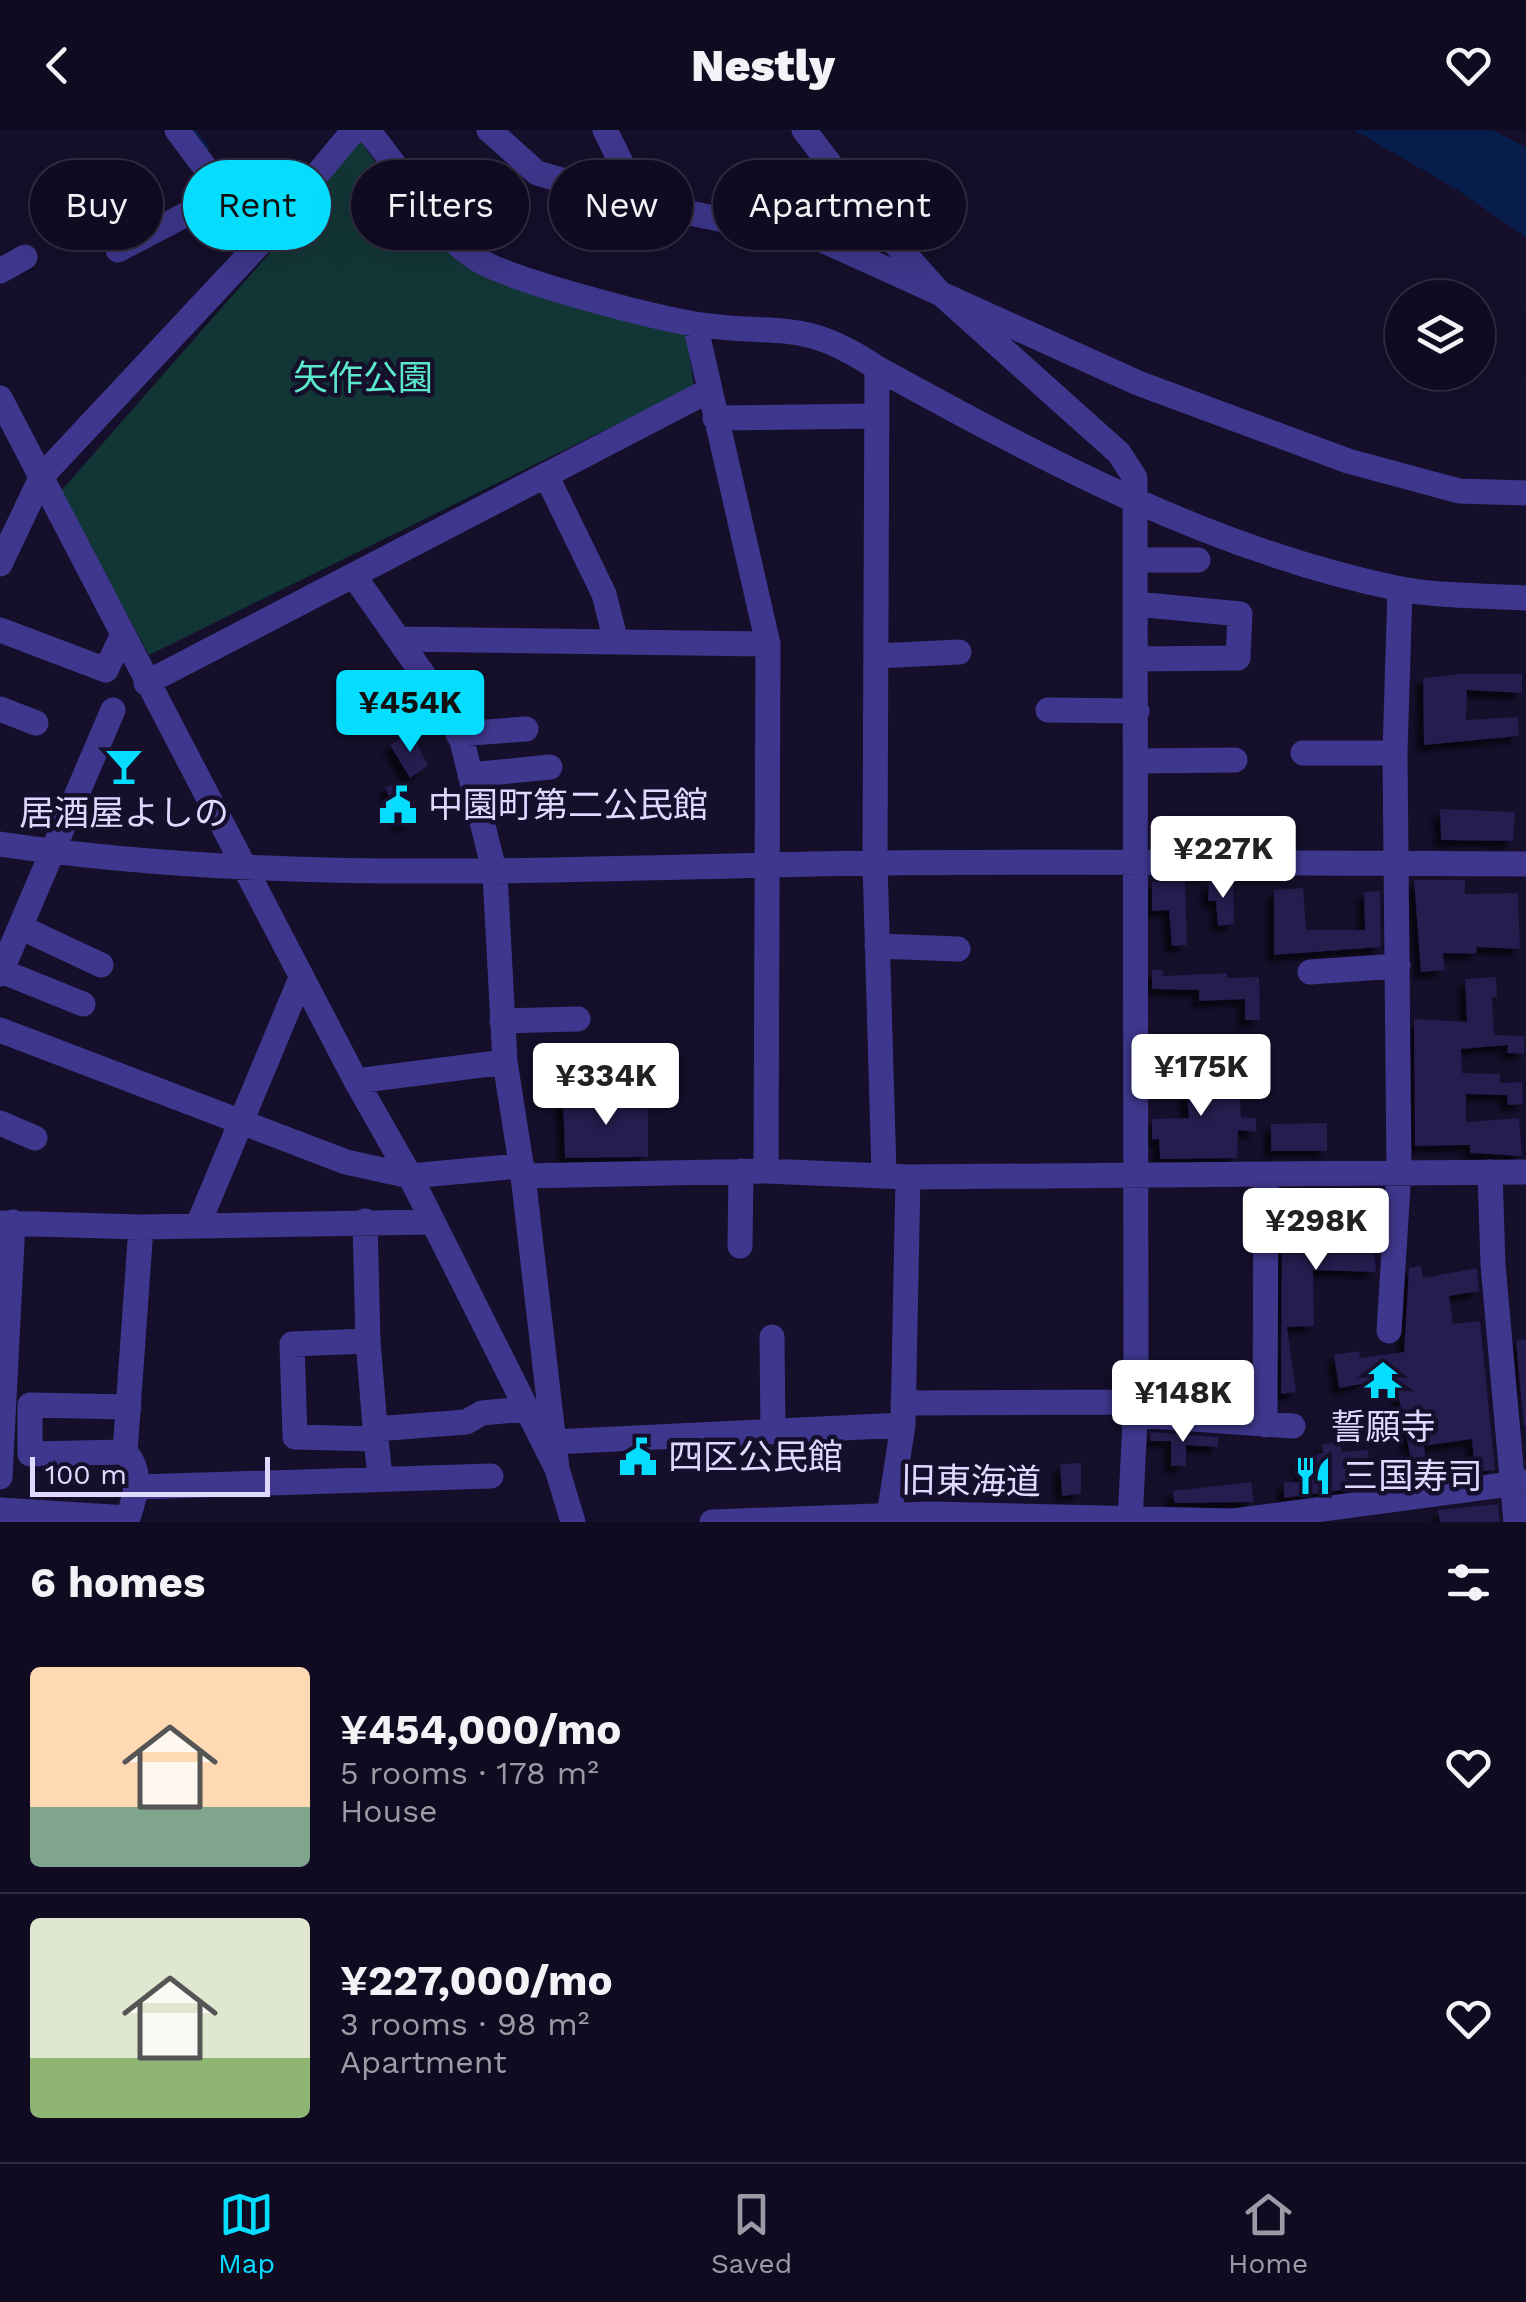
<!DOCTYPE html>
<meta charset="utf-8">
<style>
:root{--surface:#100b20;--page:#191429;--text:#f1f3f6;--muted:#9c9ba5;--line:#302b3e;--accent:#05ddff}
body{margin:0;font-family:"Work Sans","Noto Sans JP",sans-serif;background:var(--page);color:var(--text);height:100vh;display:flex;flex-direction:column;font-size:38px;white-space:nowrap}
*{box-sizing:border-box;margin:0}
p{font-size:32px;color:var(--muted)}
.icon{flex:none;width:55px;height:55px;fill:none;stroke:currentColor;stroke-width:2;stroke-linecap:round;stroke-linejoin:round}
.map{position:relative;height:1392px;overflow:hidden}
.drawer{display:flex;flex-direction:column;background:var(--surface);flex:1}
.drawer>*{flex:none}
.banner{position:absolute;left:30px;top:30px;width:1000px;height:90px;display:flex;gap:20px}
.buttons{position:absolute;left:1385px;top:150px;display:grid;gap:20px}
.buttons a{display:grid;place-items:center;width:110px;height:110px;border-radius:50%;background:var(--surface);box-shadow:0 10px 40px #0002,0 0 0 2px var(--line);font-size:50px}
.scale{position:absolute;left:30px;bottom:25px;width:240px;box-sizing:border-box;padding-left:10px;border:5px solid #dfd9ff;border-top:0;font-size:28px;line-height:35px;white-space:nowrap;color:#dfd9ff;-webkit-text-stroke:8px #150f2b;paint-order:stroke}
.price{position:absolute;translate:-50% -85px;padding:0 22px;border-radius:10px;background:#fff;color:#222;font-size:32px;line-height:65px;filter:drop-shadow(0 2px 5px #0008)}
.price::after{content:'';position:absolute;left:50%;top:60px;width:30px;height:22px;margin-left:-15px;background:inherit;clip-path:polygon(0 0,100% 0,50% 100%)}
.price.selected{background:var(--accent);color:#111}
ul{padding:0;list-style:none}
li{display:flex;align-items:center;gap:30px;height:250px;padding:0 30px}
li+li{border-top:2px solid var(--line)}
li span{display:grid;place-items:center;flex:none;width:280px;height:200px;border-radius:10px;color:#555}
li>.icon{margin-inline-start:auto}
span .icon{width:120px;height:120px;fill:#fffc;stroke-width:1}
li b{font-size:42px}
h2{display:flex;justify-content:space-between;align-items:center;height:120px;padding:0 30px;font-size:42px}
.pill{padding:0 35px;border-radius:45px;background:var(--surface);box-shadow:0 10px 40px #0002,0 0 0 2px var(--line);font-size:35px;line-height:90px}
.pill.selected{background:var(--accent);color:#111}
header{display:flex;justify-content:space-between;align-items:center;height:130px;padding:0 30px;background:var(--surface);font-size:45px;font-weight:800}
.dock{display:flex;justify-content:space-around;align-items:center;height:140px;border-top:2px solid var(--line);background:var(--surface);font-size:28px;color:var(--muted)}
.dock a{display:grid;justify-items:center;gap:5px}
.dock .selected{color:var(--accent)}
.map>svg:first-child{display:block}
</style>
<header><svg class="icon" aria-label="back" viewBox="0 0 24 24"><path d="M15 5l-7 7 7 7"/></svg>Nestly<svg class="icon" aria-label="heart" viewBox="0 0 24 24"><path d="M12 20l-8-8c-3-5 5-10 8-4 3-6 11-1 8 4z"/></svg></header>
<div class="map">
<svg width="1526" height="1392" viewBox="0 0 1526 1392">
<defs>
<filter id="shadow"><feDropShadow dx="-7" dy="7" stdDeviation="2.5" flood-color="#0009"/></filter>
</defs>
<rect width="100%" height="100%" fill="#150f2b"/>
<path fill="#123636" d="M359 9 409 79 472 140 686 203 694 256 149 525 60 362 275 117Z"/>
<path fill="#071e4c" d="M1354 0H1492L1526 17V107L1456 59Z"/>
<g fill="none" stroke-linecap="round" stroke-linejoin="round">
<path stroke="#071e4c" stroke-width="5" d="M193 0 206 18"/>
</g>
<path fill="#261a4e" filter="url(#shadow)" d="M1461 544H1522V563L1467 560 1466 590 1518 587 1519 606 1424 615 1423 548Z
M411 602 428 636 410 648 390 615Z
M398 653 413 692 400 695 385 657Z
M1440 679 1515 682 1513 711 1441 710Z
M1185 750 1187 815 1172 816 1169 780 1152 781V752Z
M1414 750H1465V764L1518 763 1520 819 1477 817 1476 824 1443 823 1445 840 1421 842Z
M1209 752H1233L1234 794 1218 796 1216 771H1208Z
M1303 758 1306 800H1365L1364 762 1380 761 1381 817 1274 825V760Z
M1152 840H1163V846L1227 843V848L1259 847 1260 890H1245V869L1199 871V860L1152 859Z
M1496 847 1497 867H1492L1494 905 1525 906 1524 924 1507 923 1508 915 1461 919 1462 943 1500 944V953L1522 952 1523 974 1508 975 1507 965 1466 964V992L1519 988 1522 1026 1470 1023V1015L1415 1016 1414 889 1467 892 1465 849Z
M1179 938 1180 944 1201 943 1202 954 1239 952 1241 987 1256 988V1002L1238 1000 1237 1028 1160 1029 1159 1009 1152 1010V989L1189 988 1186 959 1152 960V940Z
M648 968V1027L565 1028 563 970Z
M1327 993V1021H1271V994Z
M1380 1059 1381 1070 1368 1072 1367 1068 1282 1075V1060Z
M1372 1093 1376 1142 1313 1140 1314 1196 1287 1197 1296 1262 1281 1264 1282 1094Z
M1421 1136 1423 1148 1477 1138 1479 1161 1449 1166 1453 1194 1480 1191 1495 1340 1475 1342 1472 1309 1424 1316 1428 1349 1415 1350 1395 1248 1339 1258 1334 1225 1359 1221 1360 1228 1404 1222 1409 1138Z
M1526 1209V1297H1524L1516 1211Z
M1151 1302 1218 1307V1317L1186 1315V1336H1171V1311H1150Z
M1339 1311 1342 1322 1368 1320 1371 1356 1284 1368V1352H1302L1298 1327 1323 1323 1322 1315Z
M1081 1333V1364L1062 1366 1060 1334Z
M1251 1352 1254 1372 1174 1373 1173 1361Z
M1498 1374 1500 1392H1440L1438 1380Z"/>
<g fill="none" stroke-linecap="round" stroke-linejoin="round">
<path stroke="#3e378d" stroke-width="25" d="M177 0 261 112
M367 0C404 41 428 96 475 128 508 150 652 187 695 194 776 207 800 186 877 238L875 733 884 1043
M489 0 537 43 641 73 822 110 1138 253 1348 331 1459 361 1526 363
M605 0 641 73
M804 0 865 80 939 162 1119 323 1135 348 1136 1272 1130 1390
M118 120 225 64
M0 141 25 127
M695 194 768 514 766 1041
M877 238C1043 329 1209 419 1396 458 1438 467 1484 465 1526 468
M0 268 356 951 410 1046 557 1339
M715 288 876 286
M546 345 604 464 616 512
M1135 430H1198
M0 434 42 346 261 112 354 0
M354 446 448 580 462 611 495 744 505 932 523 1046 557 1339 573 1392
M1136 474 1240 484 1238 528 1136 529
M0 500 106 540 122 506
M399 509 768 514
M876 526 959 522
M146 553 708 261
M0 579 36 593
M1048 580 1137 581
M458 604 526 599
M1303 623H1395
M1136 631 1235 630
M470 645 550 637
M0 714C290 757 582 737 874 733 1091 731 1309 733 1526 734
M20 797 101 835
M877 816 958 819
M1 841 83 874
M1310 842 1398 836
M0 844 113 580
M502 891 578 889
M0 900 346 1032 410 1046 519 1036
M356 951 505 932
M0 993 35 1008
M1490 1042 1493 1135 1516 1392
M523 1046 766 1041 908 1047 1526 1042
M365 1091 368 1211 292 1214 295 1307 376 1309 380 1347
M0 1093 141 1097 429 1092
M198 1095 301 848
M740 1116 741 1041
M1389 1201 1399 1040 1395 623 1400 459
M772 1207 773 1302
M368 1211 376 1309
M903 1273 1136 1272
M1136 1285 1293 1296
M1265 1295 1266 1046
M375 1299 466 1292 482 1283 525 1279
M554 1312 903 1295
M125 1322 30 1324V1275L129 1277
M0 1347 13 1092
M138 1357 491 1346
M0 1380 128 1388C135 1366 144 1342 125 1322L141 1097
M712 1392 930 1384 1233 1391 1526 1352
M888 1392 903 1295 908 1047"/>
</g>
<defs>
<g id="bar-bare" transform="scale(3)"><path d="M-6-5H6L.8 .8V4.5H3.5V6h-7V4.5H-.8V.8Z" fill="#05ddff" stroke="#150f2b" stroke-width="2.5" paint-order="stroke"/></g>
<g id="civic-bare" transform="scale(3)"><path d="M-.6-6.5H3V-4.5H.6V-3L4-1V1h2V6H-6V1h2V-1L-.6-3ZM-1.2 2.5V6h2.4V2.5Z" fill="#05ddff" stroke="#150f2b" stroke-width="2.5" paint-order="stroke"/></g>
<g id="temple-bare" transform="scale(3)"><path d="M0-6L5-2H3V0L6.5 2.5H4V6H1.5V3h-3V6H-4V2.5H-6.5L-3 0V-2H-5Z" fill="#05ddff" stroke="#150f2b" stroke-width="2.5" paint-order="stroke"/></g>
<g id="restaurant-bare" transform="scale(3)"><path d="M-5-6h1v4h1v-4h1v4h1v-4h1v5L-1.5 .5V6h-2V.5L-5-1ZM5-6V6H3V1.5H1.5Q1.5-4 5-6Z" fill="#05ddff" stroke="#150f2b" stroke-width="2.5" paint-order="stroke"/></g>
</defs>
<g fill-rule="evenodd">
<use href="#bar-bare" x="124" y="636"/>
<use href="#civic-bare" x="398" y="675"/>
<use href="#temple-bare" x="1383" y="1250"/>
<use href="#civic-bare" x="638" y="1327"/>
<use href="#restaurant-bare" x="1313" y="1346"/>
</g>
<g text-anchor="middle" stroke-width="9" stroke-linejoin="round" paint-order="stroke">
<g font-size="35" fill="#5ce8ca" stroke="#150f2b">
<text x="363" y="260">矢作公園</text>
</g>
<g font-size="35" fill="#dfd9ff" stroke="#150f2b" text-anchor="start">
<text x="428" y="687">中園町第二公民館</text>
<text x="124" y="695" text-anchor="middle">居酒屋よしの</text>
<text x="1383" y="1309" text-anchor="middle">誓願寺</text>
<text x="668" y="1339">四区公民館</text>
<text x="1343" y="1358">三国寿司</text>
</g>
<g font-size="35" fill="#dfd9ff" stroke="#150f2b">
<text transform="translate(971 1351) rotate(1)" y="12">旧東海道</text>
</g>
</g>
</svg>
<div class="buttons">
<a><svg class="icon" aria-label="layers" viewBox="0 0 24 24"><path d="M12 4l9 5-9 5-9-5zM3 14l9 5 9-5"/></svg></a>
</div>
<div class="scale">100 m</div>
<b class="price selected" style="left:410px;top:625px">¥454K</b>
<b class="price" style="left:1223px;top:771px">¥227K</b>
<b class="price" style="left:1201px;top:989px">¥175K</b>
<b class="price" style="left:606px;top:998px">¥334K</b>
<b class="price" style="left:1316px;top:1143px">¥298K</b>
<b class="price" style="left:1183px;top:1315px">¥148K</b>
<div class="banner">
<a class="pill">Buy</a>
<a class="pill selected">Rent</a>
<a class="pill">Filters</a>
<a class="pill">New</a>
<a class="pill">Apartment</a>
</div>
</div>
<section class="drawer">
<h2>6 homes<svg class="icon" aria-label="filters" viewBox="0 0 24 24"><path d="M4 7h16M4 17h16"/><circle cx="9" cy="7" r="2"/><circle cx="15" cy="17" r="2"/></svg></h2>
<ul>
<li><span style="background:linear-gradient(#ffd9b3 70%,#7fa58c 0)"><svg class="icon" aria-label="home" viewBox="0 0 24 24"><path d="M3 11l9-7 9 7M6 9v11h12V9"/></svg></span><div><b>¥454,000/mo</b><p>5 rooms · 178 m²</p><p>House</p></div><svg class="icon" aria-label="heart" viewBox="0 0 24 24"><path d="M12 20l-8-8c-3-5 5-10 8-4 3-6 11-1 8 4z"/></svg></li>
<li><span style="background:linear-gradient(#dfe7d0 70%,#8fb573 0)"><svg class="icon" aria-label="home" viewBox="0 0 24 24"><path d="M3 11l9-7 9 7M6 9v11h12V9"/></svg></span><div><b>¥227,000/mo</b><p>3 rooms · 98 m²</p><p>Apartment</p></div><svg class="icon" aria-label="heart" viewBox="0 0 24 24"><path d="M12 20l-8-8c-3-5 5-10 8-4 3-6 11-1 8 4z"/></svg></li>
</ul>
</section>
<nav class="dock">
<a class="selected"><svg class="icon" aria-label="map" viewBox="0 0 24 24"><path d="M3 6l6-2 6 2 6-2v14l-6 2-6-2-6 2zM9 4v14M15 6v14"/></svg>Map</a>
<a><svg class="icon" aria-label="saved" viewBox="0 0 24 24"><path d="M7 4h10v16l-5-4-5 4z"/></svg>Saved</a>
<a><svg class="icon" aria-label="home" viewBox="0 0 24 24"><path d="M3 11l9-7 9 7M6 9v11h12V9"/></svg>Home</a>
</nav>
